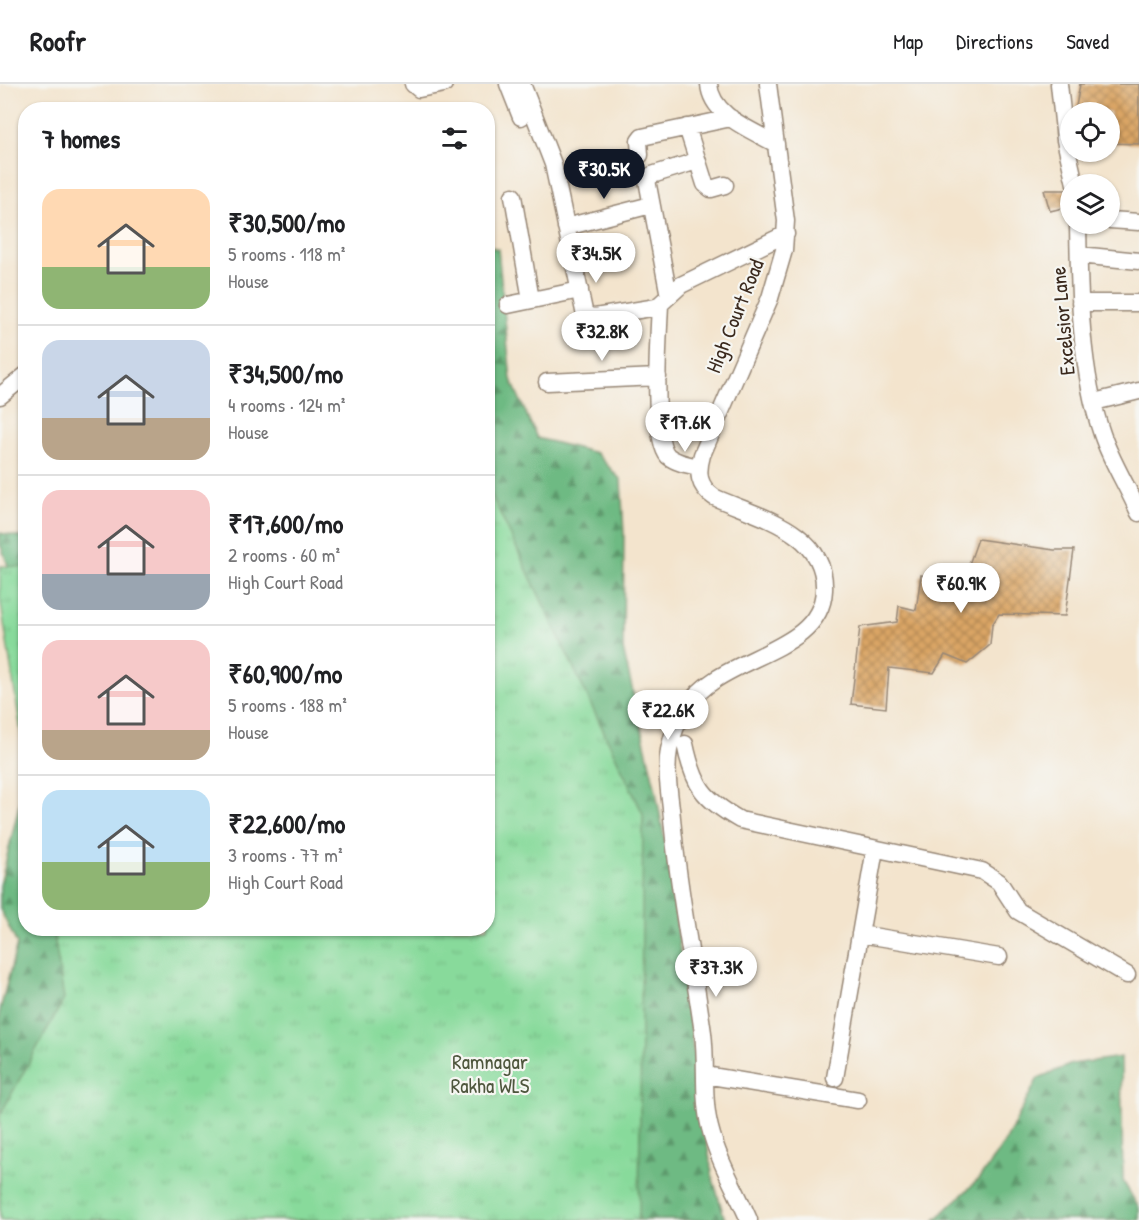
<!DOCTYPE html>
<meta charset="utf-8">
<style>
:root{--surface:#fff;--page:#f2f2f2;--text:#202124;--muted:#757577;--line:#e0e0e0;--accent:#111827}
body{margin:0;font-family:"Patrick Hand",sans-serif;background:var(--page);color:var(--text);height:100vh;display:flex;flex-direction:column;font-size:22px;white-space:nowrap}
*{box-sizing:border-box;margin:0}
p{font-size:20px;color:var(--muted)}
.icon{flex:none;width:33px;height:33px;fill:none;stroke:currentColor;stroke-width:2;stroke-linecap:round;stroke-linejoin:round}
.map{position:relative;flex:1;overflow:hidden}
.side{position:absolute;left:18px;top:18px;width:477px;height:834px;display:flex;flex-direction:column;background:var(--surface);border-radius:24px;box-shadow:0 2px 4px #0004}
.side>*{flex:none}
.buttons{position:absolute;left:1060px;top:18px;display:grid;gap:12px}
.buttons a{display:grid;place-items:center;width:60px;height:60px;border-radius:50%;background:var(--surface);box-shadow:0 2px 4px #0004;font-size:30px}
.price{position:absolute;translate:-50% -51px;padding:0 14px;border-radius:21px;background:#fff;color:#222;font-size:20px;line-height:39px;filter:drop-shadow(0 2px 3px #0008)}
.price::after{content:'';position:absolute;left:50%;top:36px;width:18px;height:14px;margin-left:-9px;background:inherit;clip-path:polygon(0 0,100% 0,50% 100%)}
.price.selected{background:var(--accent);color:#fff}
ul{padding:0;list-style:none}
li{display:flex;align-items:center;gap:18px;height:150px;padding:0 24px}
li+li{border-top:2px solid var(--line)}
li span{display:grid;place-items:center;flex:none;width:168px;height:120px;border-radius:18px;color:#555}
li>.icon{margin-inline-start:auto}
span .icon{width:72px;height:72px;fill:#fffc;stroke-width:1}
li b{font-size:26px}
h2{display:flex;justify-content:space-between;align-items:center;height:72px;padding:0 24px;font-size:26px}
header{display:flex;align-items:center;gap:36px;box-sizing:border-box;height:84px;padding:0 30px;background:var(--surface);border-bottom:2px solid var(--line)}
header strong{font-size:28px}
nav{display:flex;gap:33px;margin-inline-start:auto;font-size:21px}
.map>svg:first-child{display:block}
</style>
<header>
<strong>Roofr</strong>
<nav><a>Map</a><a>Directions</a><a>Saved</a></nav>
</header>
<div class="map">
<svg width="1139" height="1136" viewBox="0 0 1139 1136">
<defs>
<pattern id="forest-firs" width="22" height="20" patternUnits="userSpaceOnUse" patternTransform="scale(1.5)"><rect width="22" height="20" fill="#6eba83"/><path d="M5 1l3.5 6h-7zM16 11l3.5 6h-7z" fill="#5c976b"/></pattern>
<pattern id="park-tufts" width="24" height="20" patternUnits="userSpaceOnUse" patternTransform="scale(1.5)"><rect width="24" height="20" fill="#88da9b"/><path d="M3 7l-1-3M5 7V3M7 7l1-3M15 17l-1-3M17 17v-4M19 17l1-3" fill="none" stroke="#76bb85"/></pattern>
<pattern id="building-cross-hatch" width="8" height="8" patternUnits="userSpaceOnUse" patternTransform="scale(1.5)"><rect width="8" height="8" fill="#daa565"/><path d="M0 0l8 8M0 8l8-8" fill="none" stroke="#b28753"/></pattern>
</defs>
<rect width="100%" height="100%" fill="#f6f6f2"/>
<filter id="ink" filterUnits="userSpaceOnUse"><feTurbulence type="fractalNoise" baseFrequency=".0167" numOctaves="2"/><feDisplacementMap in="SourceGraphic" scale="12" xChannelSelector="R" yChannelSelector="G"/><feConvolveMatrix kernelMatrix="1 2 1 2 8 2 1 2 1" color-interpolation-filters="sRGB"/></filter>
<filter id="wash" filterUnits="userSpaceOnUse"><feTurbulence type="fractalNoise" baseFrequency=".008" numOctaves="4" result="noise"/><feDisplacementMap in="SourceGraphic" scale="24" xChannelSelector="R" yChannelSelector="G"/><feGaussianBlur stdDeviation="1.35" result="paint"/><feColorMatrix in="noise" values="0 0 0 0 0 0 0 0 0 0 0 0 0 0 0 0 0 1.4 0 .05"/><feComposite in="paint" operator="in"/></filter>
<g filter="url(#wash)">
<rect width="100%" height="100%" fill="#f3e4cd"/>
<path fill="url(#forest-firs)" stroke="#547250" stroke-width="1.5" d="M488 162 498 165 511 295 537 354 596 369 621 396 624 450 623 565 655 703 667 768 700 1017 713 1095 725 1136H0V926L17 860 0 825V802L25 696 26 844H488Z
M0 449 25 454V527L0 460Z
M1121 973 1123 1097 1139 1124V1136H935L979 1095 1006 1056 1038 994 1072 980Z"/>
<path fill="url(#park-tufts)" stroke="#62825c" stroke-width="1.5" d="M488 404 643 730 639 1136H0V1031L64 915 53 845 488 844Z
M0 482 25 483V673L0 514Z"/>
<g id="blocks">
<path fill="url(#building-cross-hatch)" d="M1080 0H1139V60L1110 59V28H1075Z
M1044 106H1067L1071 110V122L1050 127Z
M978 455 1054 466H1074L1065 532 999 530 992 541 990 561 967 580 945 571 934 589 889 584 886 624 851 620 860 543 897 538 899 522 916 526 921 491 947 498 952 486H967Z"/>
</g>
</g>
<g filter="url(#ink)">
<use href="#blocks" fill-opacity="0" stroke="#978776" stroke-width="1.5"/>
<g fill="none" stroke-linecap="round" stroke-linejoin="round">
<g stroke="#978776" stroke-width="19">
<path id="minor" d="M413 0 419 5 444 0
M508 0 521 33
M522 0 553 80 584 227 588 232 595 233 657 223 681 201 786 150
M709 0C711 32 752 46 776 60
M1059 0 1065 56 1075 100
M687 43 705 100 711 105 725 101
M620 75 640 71 639 57 642 53 731 34
M513 112 531 216
M1110 136 1139 138
M1078 140C1079 206 1080 287 1102 350 1111 377 1128 403 1139 429
M566 143 651 121
M1079 171 1139 177
M669 212 647 96 652 91 697 77
M1080 219H1139
M660 220C659 248 651 355 668 372 676 379 689 381 699 383
M508 221 580 206
M547 298 658 293
M0 312 26 291
M1094 318 1139 307
M685 660C694 702 703 715 740 736L982 787 999 798 1018 827 1127 891
M860 850 999 873
M705 991 858 1016
M835 994 875 765
M749 1136C736 1106 718 1076 710 1044 702 1014 707 980 703 949 693 877 678 806 672 734 670 712 665 687 669 666 672 651 678 636 686 624 719 570 821 571 824 506 827 446 755 432 714 413 698 402 697 389 702 371L770 214 784 166 786 137 768 0"/>
</g>
<use href="#minor" stroke="#fff" stroke-width="16"/>
</g>
</g>
<g text-anchor="middle" stroke-width="4.5" stroke-linejoin="round" paint-order="stroke">
<g font-size="21" fill="#3b2a1e" stroke="#f6f6f2">
<text transform="translate(735 232) rotate(-68)" y="7">High Court Road</text>
<text transform="translate(1063 237) rotate(-95)" y="7">Excelsior Lane</text>
</g>
<g font-size="21" fill="#4e563d" stroke="#f6f6f2">
<text x="490" y="985">Ramnagar<tspan x="490" dy="24">Rakha WLS</tspan></text>
</g>
</g>
</svg>
<div class="buttons">
<a><svg class="icon" aria-label="locate" viewBox="0 0 24 24"><circle cx="12" cy="12" r="6"/><path d="M12 2v4M12 18v4M2 12h4M18 12h4"/></svg></a>
<a><svg class="icon" aria-label="layers" viewBox="0 0 24 24"><path d="M12 4l9 5-9 5-9-5zM3 14l9 5 9-5"/></svg></a>
</div>
<b class="price selected" style="left:604px;top:116px">₹30.5K</b>
<b class="price" style="left:596px;top:200px">₹34.5K</b>
<b class="price" style="left:602px;top:278px">₹32.8K</b>
<b class="price" style="left:685px;top:369px">₹17.6K</b>
<b class="price" style="left:961px;top:530px">₹60.9K</b>
<b class="price" style="left:668px;top:657px">₹22.6K</b>
<b class="price" style="left:716px;top:914px">₹37.3K</b>
<section class="side">
<h2>7 homes<svg class="icon" aria-label="filters" viewBox="0 0 24 24"><path d="M4 7h16M4 17h16"/><circle cx="9" cy="7" r="2"/><circle cx="15" cy="17" r="2"/></svg></h2>
<ul>
<li><span style="background:linear-gradient(#ffd9b3 65%,#8fb573 0)"><svg class="icon" aria-label="home" viewBox="0 0 24 24"><path d="M3 11l9-7 9 7M6 9v11h12V9"/></svg></span><div><b>₹30,500/mo</b><p>5 rooms · 118 m²</p><p>House</p></div></li>
<li><span style="background:linear-gradient(#c9d6e8 65%,#b9a48a 0)"><svg class="icon" aria-label="home" viewBox="0 0 24 24"><path d="M3 11l9-7 9 7M6 9v11h12V9"/></svg></span><div><b>₹34,500/mo</b><p>4 rooms · 124 m²</p><p>House</p></div></li>
<li><span style="background:linear-gradient(#f6c9c9 70%,#9aa5b1 0)"><svg class="icon" aria-label="home" viewBox="0 0 24 24"><path d="M3 11l9-7 9 7M6 9v11h12V9"/></svg></span><div><b>₹17,600/mo</b><p>2 rooms · 60 m²</p><p>High Court Road</p></div></li>
<li><span style="background:linear-gradient(#f6c9c9 75%,#b9a48a 0)"><svg class="icon" aria-label="home" viewBox="0 0 24 24"><path d="M3 11l9-7 9 7M6 9v11h12V9"/></svg></span><div><b>₹60,900/mo</b><p>5 rooms · 188 m²</p><p>House</p></div></li>
<li><span style="background:linear-gradient(#bfe0f5 60%,#8fb573 0)"><svg class="icon" aria-label="home" viewBox="0 0 24 24"><path d="M3 11l9-7 9 7M6 9v11h12V9"/></svg></span><div><b>₹22,600/mo</b><p>3 rooms · 77 m²</p><p>High Court Road</p></div></li>
</ul>
</section>
</div>
